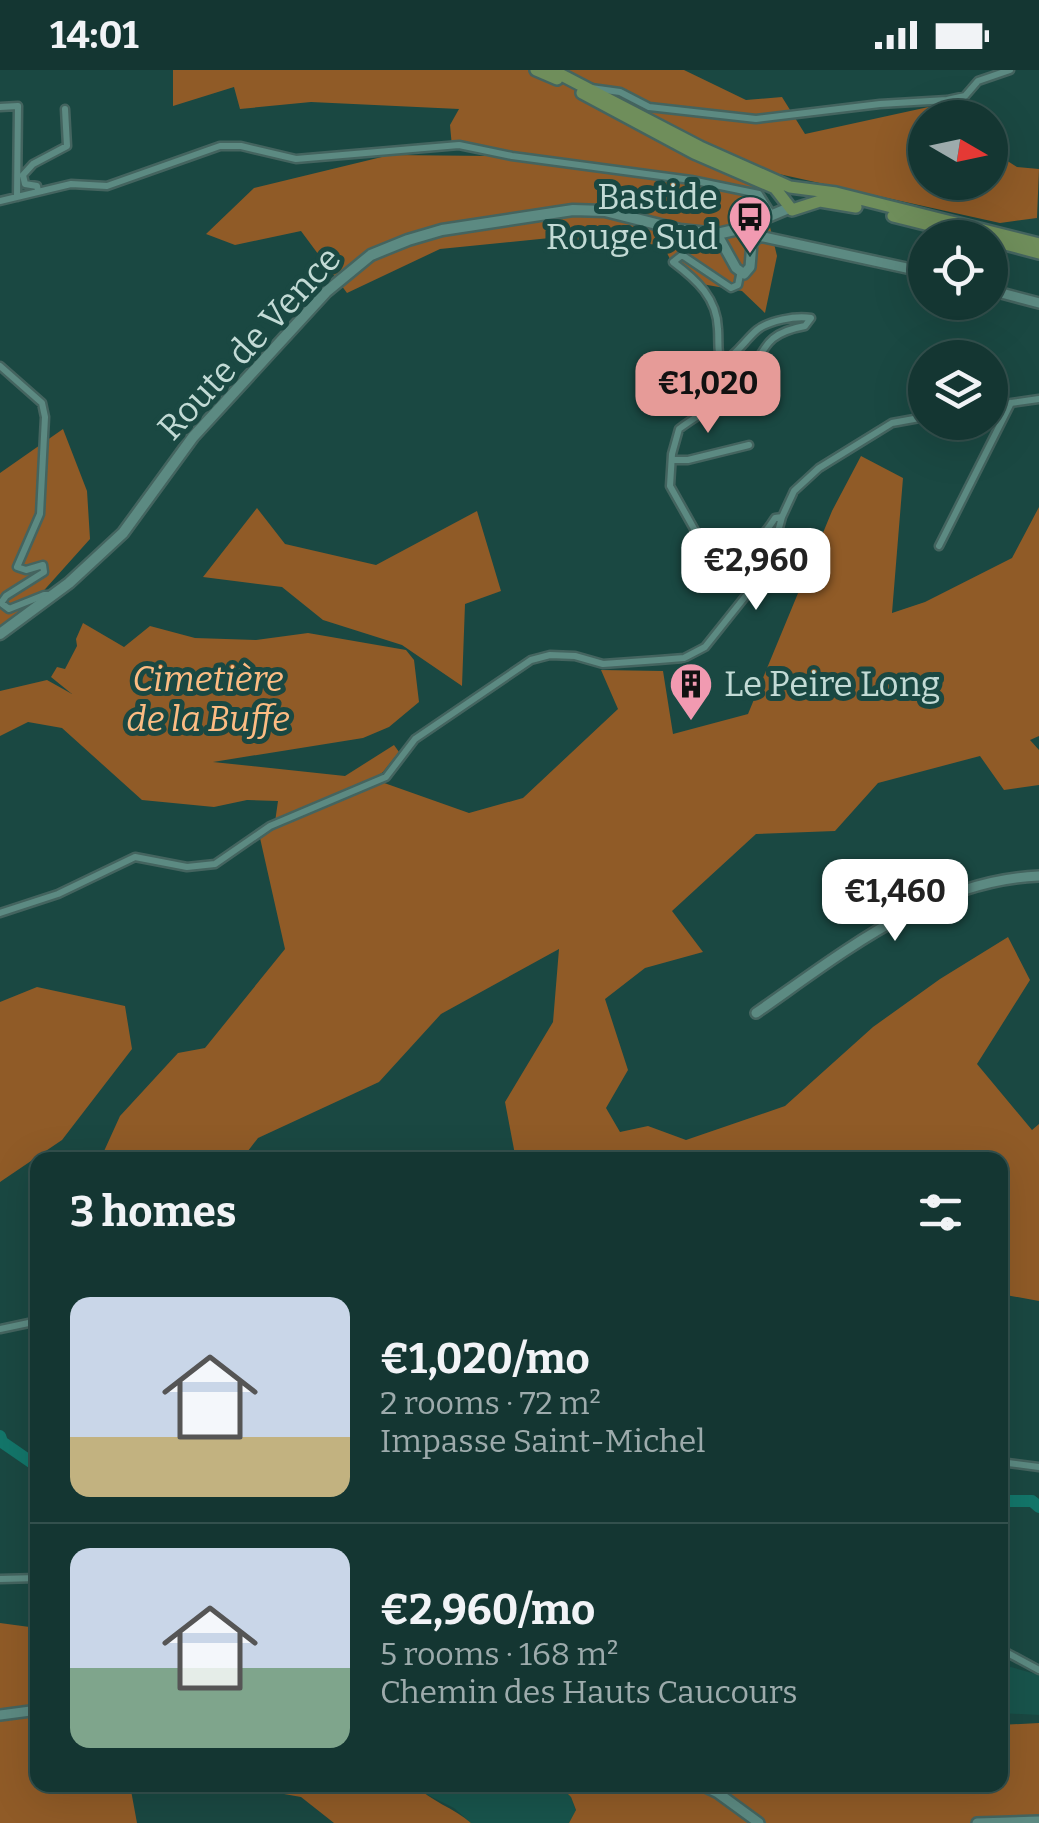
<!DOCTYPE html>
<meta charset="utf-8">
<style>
:root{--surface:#143632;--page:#21413e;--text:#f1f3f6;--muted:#9dabac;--line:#33504d;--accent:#e69b98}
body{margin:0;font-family:Bitter,serif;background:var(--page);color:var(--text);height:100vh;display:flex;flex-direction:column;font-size:38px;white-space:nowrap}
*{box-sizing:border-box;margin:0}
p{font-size:32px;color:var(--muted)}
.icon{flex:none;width:55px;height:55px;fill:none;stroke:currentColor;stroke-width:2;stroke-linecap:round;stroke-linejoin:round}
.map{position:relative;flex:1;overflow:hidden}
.panel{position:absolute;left:30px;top:1082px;width:978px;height:640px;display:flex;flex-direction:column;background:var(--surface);border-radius:20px;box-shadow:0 10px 40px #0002,0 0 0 2px var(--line)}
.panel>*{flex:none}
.needle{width:65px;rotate:99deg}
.fabs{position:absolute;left:908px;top:30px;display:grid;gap:20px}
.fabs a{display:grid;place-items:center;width:100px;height:100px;border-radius:50%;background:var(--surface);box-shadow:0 10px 40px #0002,0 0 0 2px var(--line);font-size:50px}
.price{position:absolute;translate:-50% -85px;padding:0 22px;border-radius:20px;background:#fff;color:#222;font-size:32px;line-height:65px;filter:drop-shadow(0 2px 5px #0008)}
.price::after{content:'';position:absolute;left:50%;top:60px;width:30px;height:22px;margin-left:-15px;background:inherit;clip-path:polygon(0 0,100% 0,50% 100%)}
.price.on{background:var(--accent);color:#111}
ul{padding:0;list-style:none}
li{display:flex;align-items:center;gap:30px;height:250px;padding:0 40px}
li+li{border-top:2px solid var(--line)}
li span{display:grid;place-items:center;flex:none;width:280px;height:200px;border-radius:20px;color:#555}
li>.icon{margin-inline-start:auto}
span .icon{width:120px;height:120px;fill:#fffc;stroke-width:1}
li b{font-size:42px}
h2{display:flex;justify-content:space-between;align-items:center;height:120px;padding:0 40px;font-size:42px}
.status{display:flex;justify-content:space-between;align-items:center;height:70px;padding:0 50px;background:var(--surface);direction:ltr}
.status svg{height:28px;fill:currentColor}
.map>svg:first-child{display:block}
</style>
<div class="status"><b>14:01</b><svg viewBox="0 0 49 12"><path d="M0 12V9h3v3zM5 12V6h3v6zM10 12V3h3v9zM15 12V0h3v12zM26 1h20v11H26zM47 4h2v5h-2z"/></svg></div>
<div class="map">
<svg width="1039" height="1753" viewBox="0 0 1039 1753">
<rect width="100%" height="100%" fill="#1a4842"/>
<path fill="#18544c" d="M1000 1594 1039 1605V1645L1000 1643Z
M415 1715H559L571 1727 576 1741 569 1753H471L454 1738 422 1722Z"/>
<path fill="#905b27" d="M173 0H684L746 30 782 27 805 64 933 36 943 47 925 48V112H990V80L1017 97 1039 99 1037 148 1000 153 756 99 777 186 765 243 742 221 690 212 675 199 663 175 550 168 440 179 347 223 301 161 235 175 206 164 254 118 390 85 492 86 452 77 450 55 459 39 311 32 240 39 234 17 173 36Z
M63 359 87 421 90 469 21 546 0 559V403Z
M861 386 903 408 892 543 925 532 1012 488 1039 437V666L1030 670 1039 680V715L1004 720 980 686 878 713 835 761 756 764 672 841 703 882 645 898 605 929 628 1000 606 1038 620 1062 648 1056 686 1070 785 1036 873 957 940 909 1008 867 1030 910 977 994 1032 1060 1039 1054V1231L1000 1224V1090H516L505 1032 553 952 559 879 441 944 379 1012 258 1068 241 1090H100L120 1046 178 983 205 978 285 879 260 768 274 759 278 731 247 730 214 737 142 730 62 658 28 652 0 666V621L47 610 72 624 51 607 57 597 65 599 77 576 76 569 83 553 124 577 150 556 195 568 256 570 308 563 406 580 414 590 419 632 389 657 363 668 213 692 345 706 394 675 399 682 383 702 373 709 469 743 523 728 618 639 601 600 663 601 673 664 748 644 832 441Z
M257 438 285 474 376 495 477 441 501 521 465 534 462 616 402 575 323 550 282 517 203 507Z
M37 917 125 936 132 979 62 1070 0 1112V932Z
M0 1553 37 1558 38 1715H130L137 1753H0Z
M1039 1653V1753H569L576 1740 571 1727 559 1715H1000V1655Z
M283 1715H415C430 1731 454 1738 471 1753H334L301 1727 284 1724Z"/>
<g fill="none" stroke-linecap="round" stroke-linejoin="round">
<path stroke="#13766a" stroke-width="12" d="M0 1366 2 1372 31 1392H38
M1000 1431H1032L1039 1437"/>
<g stroke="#44645f" stroke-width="11">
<path id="minor" d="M591 18 620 22 649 37 756 49 880 34 947 30 965 26 978 11 1010 0
M0 37 18 36 17 127
M38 121 37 116 25 114 23 105 33 94 67 76 65 39
M0 131 71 114 107 116 220 76H241L296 89 459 75 512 86 691 110 759 124 772 145
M743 204 740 205 738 215 731 218 682 185 673 192C697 210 717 228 718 259 719 272 717 281 721 293 737 285 744 271 757 260 768 251 796 245 811 248L805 256C756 265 768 286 738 317 720 335 698 344 679 359L672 384 670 416 711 489C743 489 759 473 775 448L782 447 794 421 819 398 892 353 925 347
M0 296 42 333 45 347 40 444 17 497 26 500 43 495 44 502 6 526 1 533 9 539 44 525H53
M990 336 1039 329
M672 390H688L749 375
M939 476 1011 333
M0 843 58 824 135 787 187 797 215 794 270 756 386 707 415 669 531 590 550 585 575 586 603 594 659 590 684 588 705 577 768 498 782 447
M0 1259 38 1251
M1000 1392 1039 1397
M0 1509 38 1508
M1000 1579 1039 1600"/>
</g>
<g stroke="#44645f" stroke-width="14">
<path id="tertiary" d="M717 164 736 198 744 204 750 197 752 173 759 166 925 202
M990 220 1039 233
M756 943C841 884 931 810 1039 806
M0 1645 38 1640
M701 1715 718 1723 759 1753
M977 1753 1039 1751"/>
</g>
<g stroke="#44645f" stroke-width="15">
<path id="secondary" d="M0 564 69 513 123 463 193 367 326 222 371 185 408 170 442 160 573 140 605 141 680 160 717 164 739 159 789 138"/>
</g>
<g stroke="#44645f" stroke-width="16">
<path id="primary" d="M536 0 557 9
M552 0 700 77 790 117 836 123 1039 174
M582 23 694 83 775 118 792 140 820 131 856 137
M893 146 981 168
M990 170 1039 183"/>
</g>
<use href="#minor" stroke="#5c8a82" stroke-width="6"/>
<use href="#tertiary" stroke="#5c8a82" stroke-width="9"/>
<use href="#secondary" stroke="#5c8a82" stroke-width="10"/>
<use href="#primary" stroke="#6f8e5b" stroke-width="11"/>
</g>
<defs>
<g id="bus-pin" transform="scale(2.25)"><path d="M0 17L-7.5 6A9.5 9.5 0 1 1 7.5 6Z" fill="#f19ab1" stroke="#1a4842"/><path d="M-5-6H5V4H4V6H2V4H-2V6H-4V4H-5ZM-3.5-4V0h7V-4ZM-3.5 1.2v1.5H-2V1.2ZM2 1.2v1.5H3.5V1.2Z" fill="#111"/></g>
<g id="building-pin" transform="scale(2.25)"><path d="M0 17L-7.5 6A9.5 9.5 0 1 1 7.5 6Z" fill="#f19ab1" stroke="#1a4842"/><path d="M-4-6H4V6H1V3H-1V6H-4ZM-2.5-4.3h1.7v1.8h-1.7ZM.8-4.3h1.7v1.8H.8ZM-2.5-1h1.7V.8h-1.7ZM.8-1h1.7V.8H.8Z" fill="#111"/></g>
</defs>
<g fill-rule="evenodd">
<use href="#bus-pin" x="750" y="147"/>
<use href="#building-pin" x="691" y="614"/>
</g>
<g text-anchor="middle" stroke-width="10" stroke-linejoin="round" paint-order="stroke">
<g font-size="35" fill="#c2dad5" stroke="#1a4842" text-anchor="end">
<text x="718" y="139">Bastide<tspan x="718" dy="40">Rouge Sud</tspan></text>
<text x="724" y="626" text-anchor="start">Le Peire Long</text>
</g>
<g font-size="35" fill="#c2dad5" stroke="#1a4842">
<text transform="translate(249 273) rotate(-47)" y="12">Route de Vence</text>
</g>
<g font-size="35" font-style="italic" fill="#fcbc83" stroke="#1a4842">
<text x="208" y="621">Cimetière<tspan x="208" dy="40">de la Buffe</tspan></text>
</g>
</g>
</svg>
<div class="fabs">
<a><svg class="needle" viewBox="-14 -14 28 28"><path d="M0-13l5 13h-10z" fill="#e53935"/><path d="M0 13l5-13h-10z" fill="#9dabac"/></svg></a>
<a><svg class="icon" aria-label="locate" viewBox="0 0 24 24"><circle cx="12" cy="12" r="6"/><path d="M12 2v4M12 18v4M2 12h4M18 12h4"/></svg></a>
<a><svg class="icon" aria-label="layers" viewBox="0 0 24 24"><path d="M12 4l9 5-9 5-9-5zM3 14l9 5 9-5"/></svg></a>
</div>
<b class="price on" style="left:708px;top:366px">€1,020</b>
<b class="price" style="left:756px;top:543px">€2,960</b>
<b class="price" style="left:895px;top:874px">€1,460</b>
<section class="panel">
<h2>3 homes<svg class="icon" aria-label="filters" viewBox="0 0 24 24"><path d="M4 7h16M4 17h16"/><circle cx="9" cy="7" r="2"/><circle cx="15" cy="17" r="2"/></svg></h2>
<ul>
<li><span style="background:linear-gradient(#c9d6e8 70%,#c2b280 0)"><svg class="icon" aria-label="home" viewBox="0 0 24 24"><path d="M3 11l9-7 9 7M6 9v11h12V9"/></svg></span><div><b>€1,020/mo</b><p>2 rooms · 72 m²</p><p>Impasse Saint-Michel</p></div></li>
<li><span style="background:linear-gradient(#c9d6e8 60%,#7fa58c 0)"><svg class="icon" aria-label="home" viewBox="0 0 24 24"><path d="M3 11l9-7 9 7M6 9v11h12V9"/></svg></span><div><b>€2,960/mo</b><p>5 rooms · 168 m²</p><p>Chemin des Hauts Caucours</p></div></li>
</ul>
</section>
</div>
